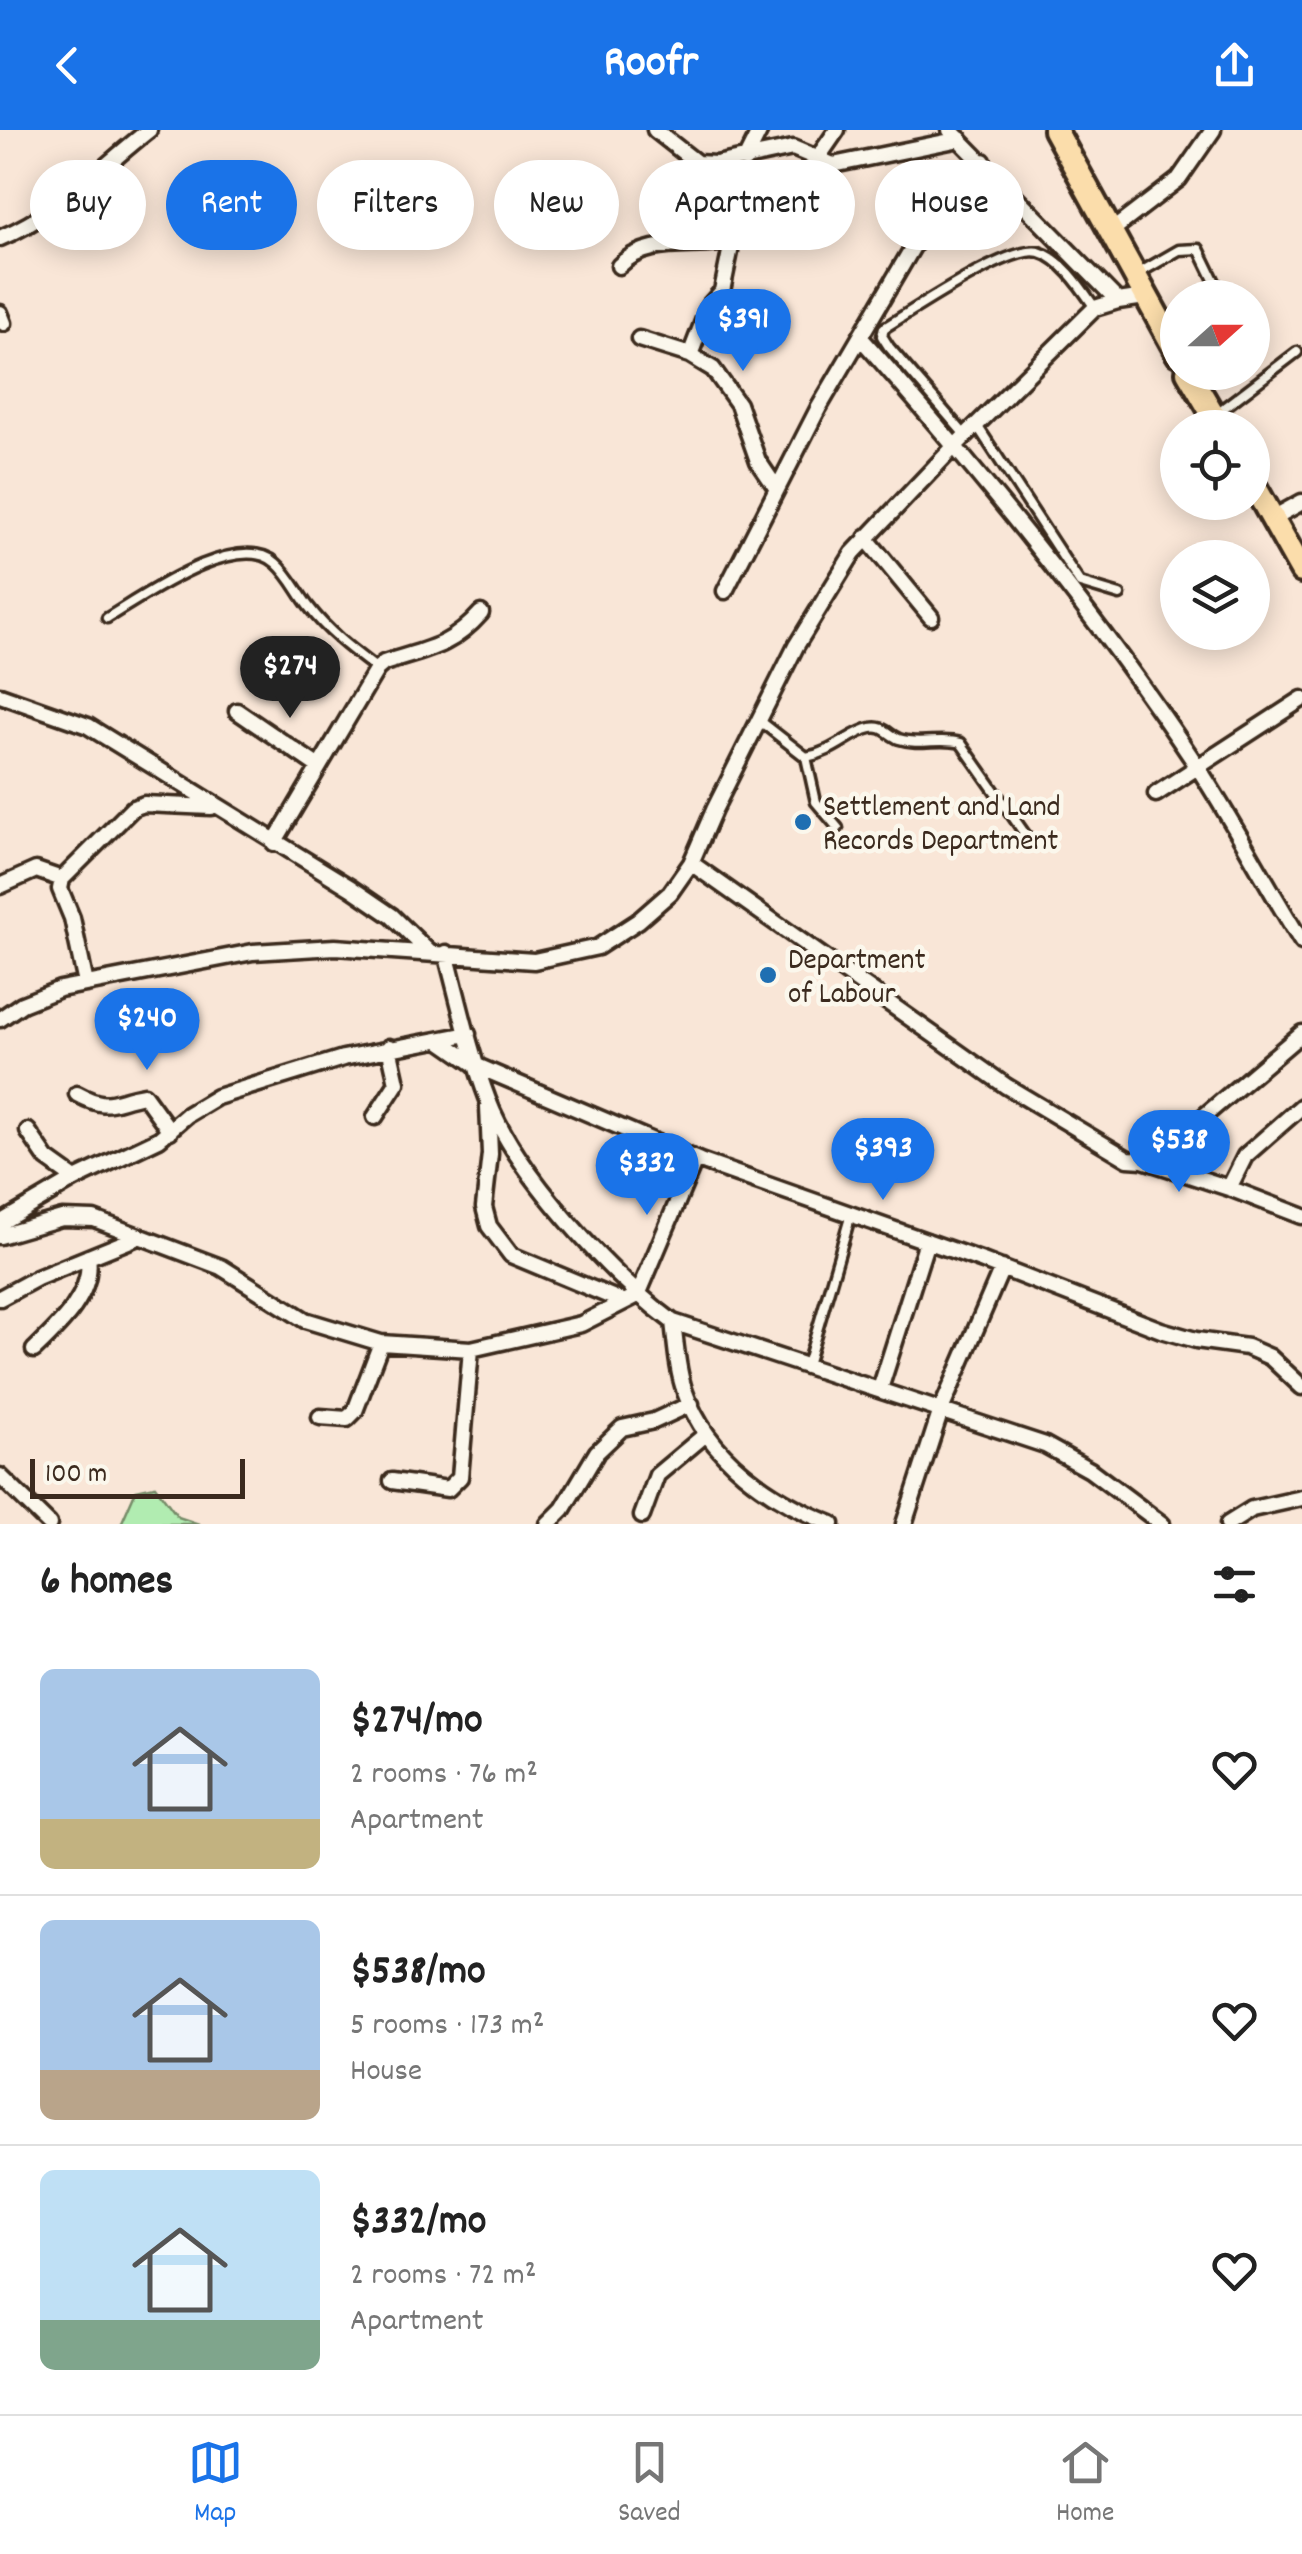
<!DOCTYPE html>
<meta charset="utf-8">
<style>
:root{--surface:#fff;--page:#f2f2f2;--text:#222;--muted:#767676;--line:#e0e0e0;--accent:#1a73e8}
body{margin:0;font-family:Dekko,sans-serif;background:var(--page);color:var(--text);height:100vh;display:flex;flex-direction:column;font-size:38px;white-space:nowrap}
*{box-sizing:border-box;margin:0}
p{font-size:32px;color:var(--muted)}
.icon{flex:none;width:55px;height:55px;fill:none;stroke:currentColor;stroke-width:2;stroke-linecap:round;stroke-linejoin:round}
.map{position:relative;height:1394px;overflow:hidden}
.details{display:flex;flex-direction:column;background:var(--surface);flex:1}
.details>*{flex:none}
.banner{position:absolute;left:30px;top:30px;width:1242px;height:90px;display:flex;gap:20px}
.needle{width:65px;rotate:69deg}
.controls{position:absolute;left:1160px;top:150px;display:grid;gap:20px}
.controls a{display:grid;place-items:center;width:110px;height:110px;border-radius:50%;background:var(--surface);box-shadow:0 5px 25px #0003;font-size:50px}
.scale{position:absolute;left:30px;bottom:25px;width:215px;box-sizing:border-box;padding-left:10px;border:5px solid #3b2a1e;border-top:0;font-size:28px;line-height:35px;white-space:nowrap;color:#3b2a1e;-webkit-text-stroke:8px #fbf7ec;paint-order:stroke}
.price{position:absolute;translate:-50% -85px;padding:0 22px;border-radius:35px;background:var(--accent);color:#fff;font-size:32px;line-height:65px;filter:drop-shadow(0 2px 5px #0008)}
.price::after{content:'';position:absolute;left:50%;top:60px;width:30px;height:22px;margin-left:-15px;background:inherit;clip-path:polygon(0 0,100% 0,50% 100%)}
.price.current{background:#222;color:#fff}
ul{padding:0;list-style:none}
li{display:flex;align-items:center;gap:30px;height:250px;padding:0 40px}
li+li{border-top:2px solid var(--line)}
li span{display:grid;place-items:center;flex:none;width:280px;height:200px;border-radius:15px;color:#555}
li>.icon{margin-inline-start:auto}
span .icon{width:120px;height:120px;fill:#fffc;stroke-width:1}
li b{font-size:42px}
h2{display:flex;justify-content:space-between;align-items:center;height:120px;padding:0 40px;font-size:42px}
.tag{padding:0 35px;border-radius:45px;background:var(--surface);box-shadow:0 5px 25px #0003;font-size:35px;line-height:90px}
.tag.current{background:var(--accent);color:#fff}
header{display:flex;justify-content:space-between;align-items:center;height:130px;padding:0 40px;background:var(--accent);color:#fff;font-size:45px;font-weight:700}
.tabs{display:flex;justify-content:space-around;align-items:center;height:140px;border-top:2px solid var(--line);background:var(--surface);font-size:28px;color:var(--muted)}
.tabs a{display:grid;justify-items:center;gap:5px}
.tabs .current{color:var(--accent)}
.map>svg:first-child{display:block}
</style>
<header><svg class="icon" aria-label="back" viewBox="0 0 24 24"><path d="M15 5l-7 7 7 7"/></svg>Roofr<svg class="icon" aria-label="share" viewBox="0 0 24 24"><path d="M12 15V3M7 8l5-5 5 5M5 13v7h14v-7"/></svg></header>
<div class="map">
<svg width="1302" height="1394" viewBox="0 0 1302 1394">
<rect width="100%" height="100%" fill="#f9e6d7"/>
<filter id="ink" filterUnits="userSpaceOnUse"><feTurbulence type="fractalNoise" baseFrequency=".01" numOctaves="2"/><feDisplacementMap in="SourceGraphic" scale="20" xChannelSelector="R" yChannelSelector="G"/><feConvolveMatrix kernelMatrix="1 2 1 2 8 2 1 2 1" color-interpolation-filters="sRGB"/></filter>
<g filter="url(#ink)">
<path fill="#b1ecb1" stroke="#768b68" stroke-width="2.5" d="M155 1356 178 1387 199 1394H121L136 1360Z"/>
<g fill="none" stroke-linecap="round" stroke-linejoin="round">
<g stroke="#3b2a1e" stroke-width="15">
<path id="service" d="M1139 143 1179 120 1199 119 1216 154 1209 168
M1217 283 1297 222
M976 294 1080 453 1120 465
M965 305 889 217 882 206 884 198C912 181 1011 114 1039 122 1063 129 1082 159 1095 178
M107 488C142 467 238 399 276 433 290 445 298 463 309 477 328 502 352 520 377 539
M760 591 806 627 816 672 838 698
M806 627C835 622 851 602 871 598 883 595 889 605 899 609 920 616 940 607 961 613L1027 707
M807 1235 851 1084"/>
</g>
<g stroke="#3b2a1e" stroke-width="21">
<path id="minor" d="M655 0 697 33 716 34 793 18 833 35 960 9
M950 0 1118 171 1145 167
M745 30 760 0
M1110 102 1179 49 1213 0
M0 108C59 84 100 38 149 0
M619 136C659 95 728 135 773 91 780 84 785 73 791 65 807 43 822 22 837 0
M0 183 4 193
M860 207C980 343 1097 485 1197 636 1234 693 1266 754 1302 812
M639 209 690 225 713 239 738 274 758 331 777 359
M690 225 709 176 722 161 732 112
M1273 388 1302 372
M866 408 931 487
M725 461 818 279 914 115 983 31
M0 565 88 596 351 758 392 786 429 822
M237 581 319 637
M1156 664 1302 569
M274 713 377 539 384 533C427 519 450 518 481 483
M691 733 1006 956 1128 1029 1143 1030 1229 1058 1302 1086
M0 756 36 740 62 749
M446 823C459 872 470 923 488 970 515 1042 611 1146 673 1192L1045 1315 1090 1340 1162 1394
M86 854 72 788 60 759 62 749 133 678 144 674 211 677
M0 889 22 874 60 859 253 822 335 817 534 831 598 817 638 791 670 763 691 733 714 680 796 516 853 423 950 321 1095 178 1118 171
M441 911 477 936 700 1031 983 1131 1161 1200 1196 1210 1247 1217 1270 1227 1302 1257
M77 964C110 982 112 970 144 965L170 1001
M488 976 490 1024 484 1077 489 1096 511 1125 624 1172
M375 987 397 953 389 917
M28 1001 47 1029 75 1049
M1144 1030 1157 1026 1302 903
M1229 1058 1245 1026 1302 976
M0 1093 75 1049 159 1009 187 985 217 967 343 928 468 904
M0 1106 62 1088 94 1089 221 1137 305 1190 381 1213 471 1219 581 1194 638 1165 695 1030
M0 1168 37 1148 138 1107
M673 1192C676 1215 677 1240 685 1262 707 1327 771 1370 832 1394
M34 1220C59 1196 94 1164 88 1127
M880 1259 927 1111
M320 1287 347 1289 355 1281 381 1213
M0 1346 49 1394
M392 1351 448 1359 460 1347 471 1219
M642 1386 657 1345 706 1304
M548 1394 563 1379 597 1322 622 1298 654 1291 691 1274
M904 1394 941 1280 1002 1138
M1228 1394 1252 1379 1302 1368"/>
</g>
<g stroke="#3b2a1e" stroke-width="30">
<path id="trunk" d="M1055 0 1178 224
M1188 242 1221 298
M1252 352 1302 441"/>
</g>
<use href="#service" stroke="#fbf7ec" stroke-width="8"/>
<use href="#minor" stroke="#fbf7ec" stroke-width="14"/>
<use href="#trunk" stroke="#fbddab" stroke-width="22"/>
</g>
</g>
<g fill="#1f6fb2" stroke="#fbf7ec" stroke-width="4">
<circle cx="803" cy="692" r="10"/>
<circle cx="768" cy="845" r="10"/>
</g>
<g text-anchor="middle" stroke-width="9" stroke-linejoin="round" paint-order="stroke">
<g font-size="30" fill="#3b2a1e" stroke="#fbf7ec" text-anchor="start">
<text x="823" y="685">Settlement and Land<tspan x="823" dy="34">Records Department</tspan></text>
<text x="788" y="838">Department<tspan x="788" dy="34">of Labour</tspan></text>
</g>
</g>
</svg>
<div class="controls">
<a><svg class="needle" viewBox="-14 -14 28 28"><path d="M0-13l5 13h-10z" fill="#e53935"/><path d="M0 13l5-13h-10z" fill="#767676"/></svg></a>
<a><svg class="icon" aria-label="locate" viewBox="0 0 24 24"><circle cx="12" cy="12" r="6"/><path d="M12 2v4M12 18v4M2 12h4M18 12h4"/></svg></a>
<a><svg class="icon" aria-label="layers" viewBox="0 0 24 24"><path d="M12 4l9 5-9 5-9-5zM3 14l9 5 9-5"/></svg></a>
</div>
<div class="scale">100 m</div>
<b class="price" style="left:743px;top:244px">$391</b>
<b class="price current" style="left:290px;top:591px">$274</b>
<b class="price" style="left:147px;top:943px">$240</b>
<b class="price" style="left:1179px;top:1065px">$538</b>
<b class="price" style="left:883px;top:1073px">$393</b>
<b class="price" style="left:647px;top:1088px">$332</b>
<div class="banner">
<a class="tag">Buy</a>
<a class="tag current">Rent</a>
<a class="tag">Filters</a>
<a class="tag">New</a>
<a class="tag">Apartment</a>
<a class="tag">House</a>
</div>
</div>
<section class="details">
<h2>6 homes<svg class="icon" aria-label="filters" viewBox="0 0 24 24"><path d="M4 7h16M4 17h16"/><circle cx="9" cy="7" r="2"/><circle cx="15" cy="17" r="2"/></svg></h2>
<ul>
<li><span style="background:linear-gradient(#a9c7e8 75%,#c2b280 0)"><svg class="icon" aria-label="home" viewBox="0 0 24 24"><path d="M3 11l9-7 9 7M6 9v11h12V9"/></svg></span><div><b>$274/mo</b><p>2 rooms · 76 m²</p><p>Apartment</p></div><svg class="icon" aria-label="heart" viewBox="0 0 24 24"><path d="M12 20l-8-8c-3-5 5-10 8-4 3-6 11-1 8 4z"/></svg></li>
<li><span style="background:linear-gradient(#a9c7e8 75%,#b9a48a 0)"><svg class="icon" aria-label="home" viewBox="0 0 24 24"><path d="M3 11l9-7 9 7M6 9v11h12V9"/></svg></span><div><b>$538/mo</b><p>5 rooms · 173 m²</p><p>House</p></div><svg class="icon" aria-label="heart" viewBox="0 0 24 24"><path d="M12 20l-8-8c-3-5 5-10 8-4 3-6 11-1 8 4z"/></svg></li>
<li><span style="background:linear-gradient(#bfe0f5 75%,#7fa58c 0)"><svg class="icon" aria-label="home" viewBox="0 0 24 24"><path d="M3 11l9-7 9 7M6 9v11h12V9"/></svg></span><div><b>$332/mo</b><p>2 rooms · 72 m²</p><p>Apartment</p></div><svg class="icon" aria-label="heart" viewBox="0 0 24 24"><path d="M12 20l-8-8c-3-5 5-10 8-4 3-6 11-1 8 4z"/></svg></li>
</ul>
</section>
<nav class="tabs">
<a class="current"><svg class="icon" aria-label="map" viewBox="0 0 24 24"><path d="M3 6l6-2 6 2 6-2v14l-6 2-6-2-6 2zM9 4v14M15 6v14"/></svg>Map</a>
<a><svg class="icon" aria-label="saved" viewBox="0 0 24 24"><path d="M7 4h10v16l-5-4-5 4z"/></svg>Saved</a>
<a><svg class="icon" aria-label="home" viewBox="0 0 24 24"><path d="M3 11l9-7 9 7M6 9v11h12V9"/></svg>Home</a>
</nav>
